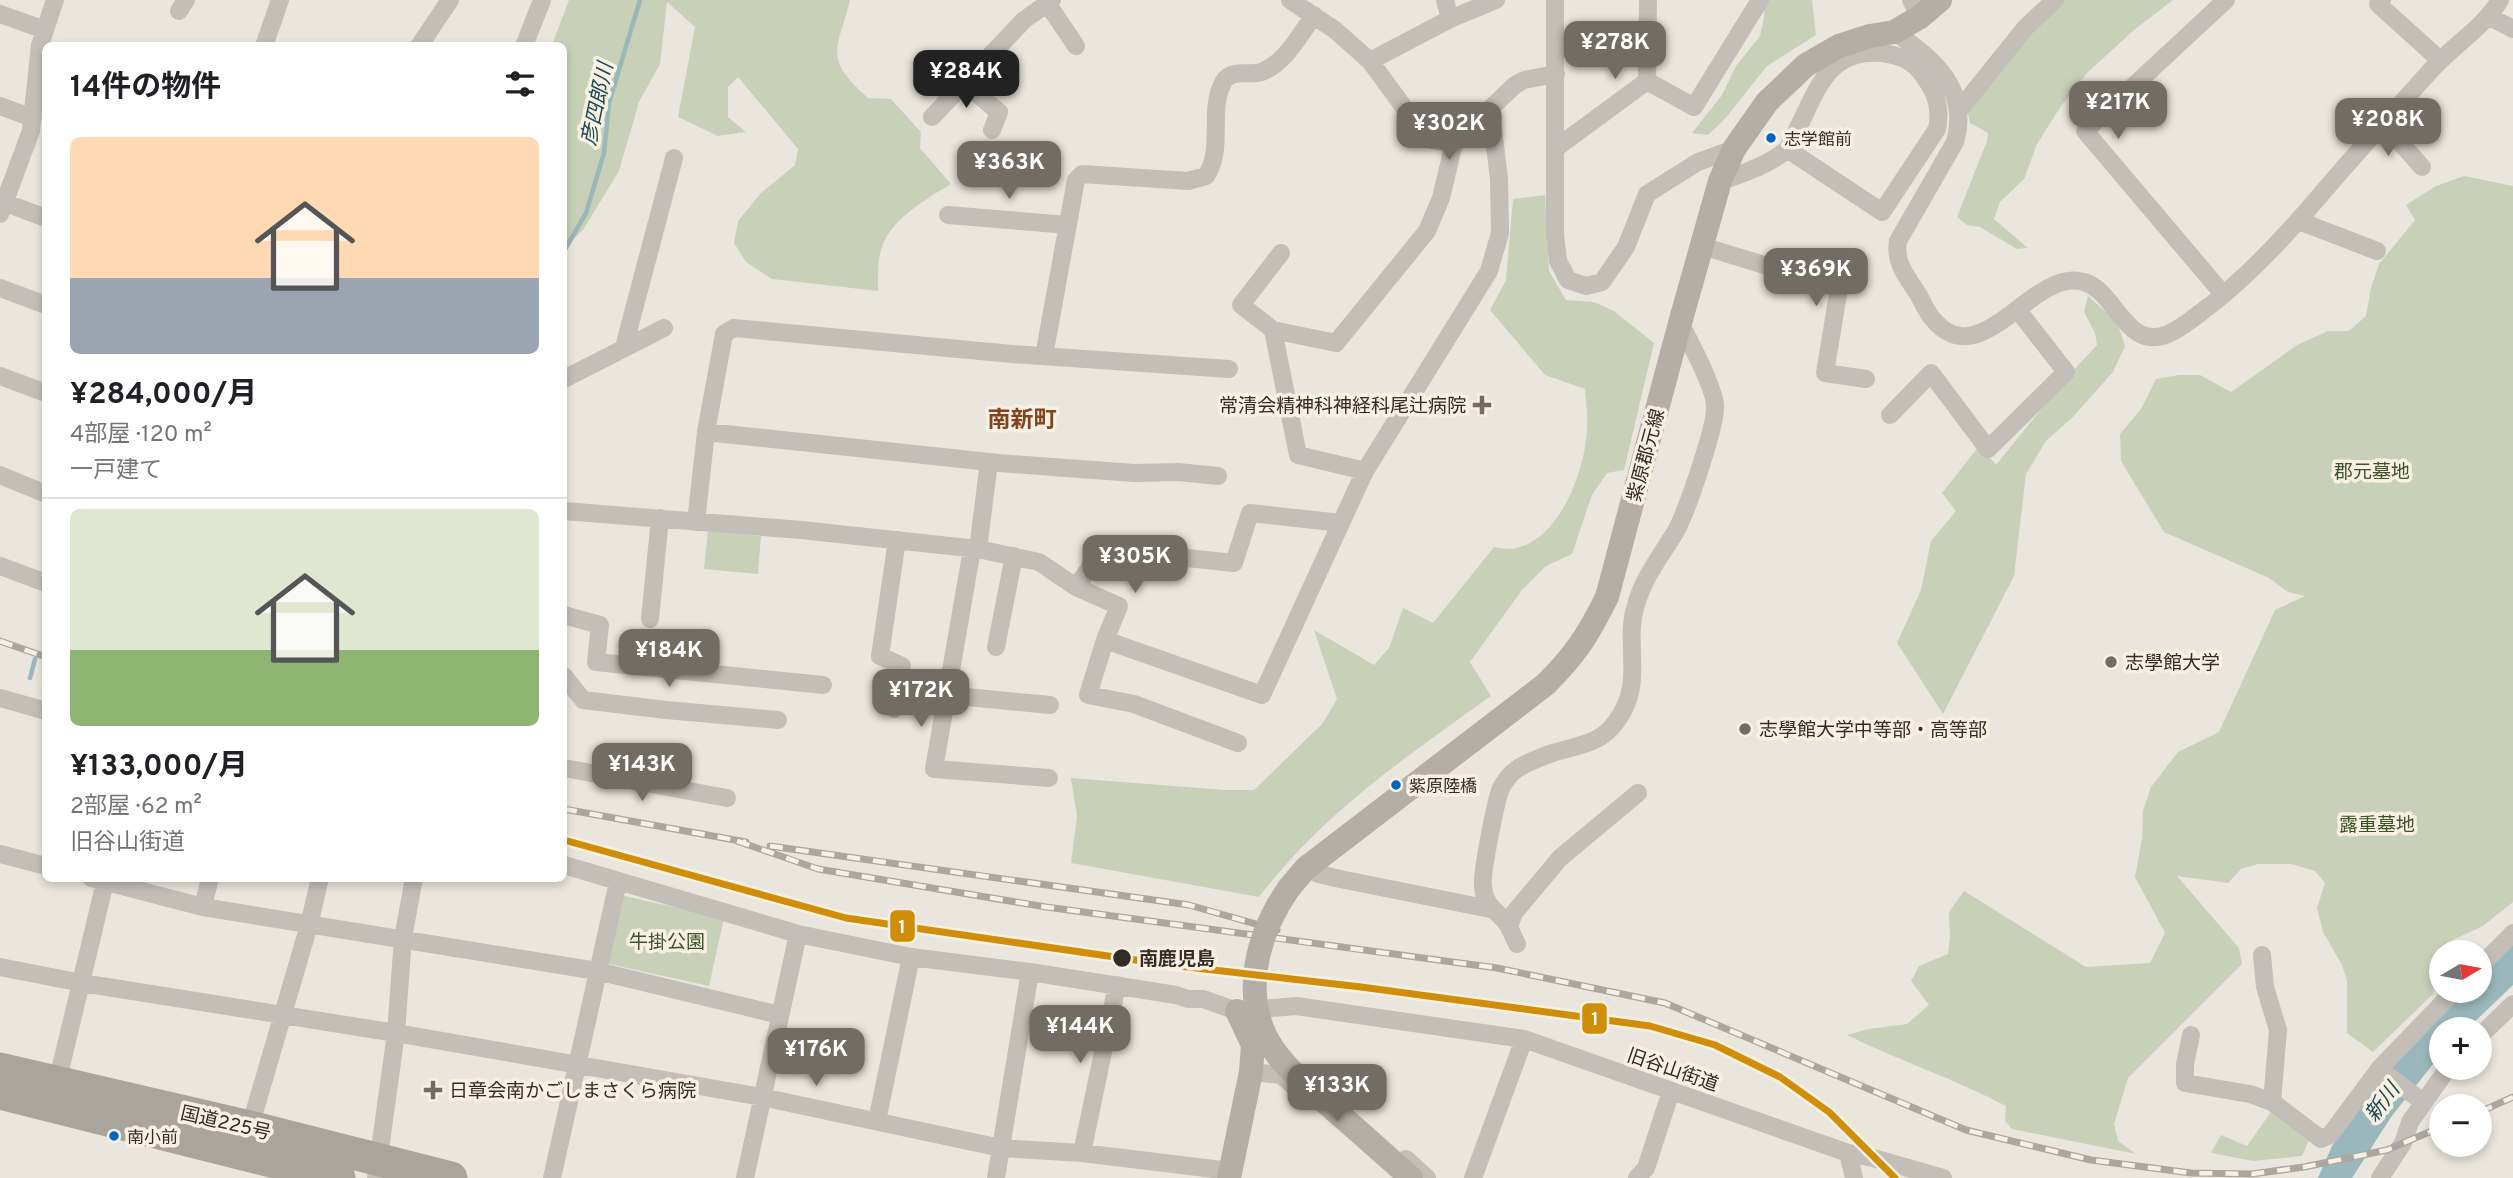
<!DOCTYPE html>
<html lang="ja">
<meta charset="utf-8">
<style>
:root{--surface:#fff;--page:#f2f2f2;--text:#202124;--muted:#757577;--line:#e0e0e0;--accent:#736c65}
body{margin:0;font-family:Overpass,"Noto Sans JP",sans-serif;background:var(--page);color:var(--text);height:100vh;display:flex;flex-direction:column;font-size:26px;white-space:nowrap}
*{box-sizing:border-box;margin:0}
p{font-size:23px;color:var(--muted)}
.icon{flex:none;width:38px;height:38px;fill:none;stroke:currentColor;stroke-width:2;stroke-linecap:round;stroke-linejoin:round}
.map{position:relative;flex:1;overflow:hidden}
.panel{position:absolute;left:42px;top:42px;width:525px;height:840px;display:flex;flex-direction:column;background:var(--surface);border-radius:10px;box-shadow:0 4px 10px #0003}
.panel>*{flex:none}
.needle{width:46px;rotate:80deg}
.buttons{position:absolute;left:2429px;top:940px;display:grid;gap:14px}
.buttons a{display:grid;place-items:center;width:63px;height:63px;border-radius:50%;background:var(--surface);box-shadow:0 4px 10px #0003;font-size:35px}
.price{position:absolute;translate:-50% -60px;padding:0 16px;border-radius:14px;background:var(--accent);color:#fff;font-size:23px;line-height:46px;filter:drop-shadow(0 2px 4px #0008)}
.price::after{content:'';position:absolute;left:50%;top:42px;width:21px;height:16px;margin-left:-10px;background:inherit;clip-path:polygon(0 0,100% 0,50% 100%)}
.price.selected{background:#222;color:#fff}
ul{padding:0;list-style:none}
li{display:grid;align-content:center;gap:14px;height:371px;padding:0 28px}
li+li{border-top:2px solid var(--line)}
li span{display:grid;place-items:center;height:217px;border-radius:10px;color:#555}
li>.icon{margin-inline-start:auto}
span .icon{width:126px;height:126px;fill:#fffc;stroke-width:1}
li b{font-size:30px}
h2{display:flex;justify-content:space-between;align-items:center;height:84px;padding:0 28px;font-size:30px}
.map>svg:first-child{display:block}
</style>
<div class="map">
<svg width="2513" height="1178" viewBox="0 0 2513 1178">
<rect width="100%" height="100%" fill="#eae6dd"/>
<path fill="#c8d1b7" d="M569 0H850C837 52 823 58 868 98L891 99 921 132 920 148 951 184C928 198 896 216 884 242 877 257 878 275 878 291L772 279 746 262 734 243 738 221 761 193 795 165 798 149 738 77 728 87V117L746 132 718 136 678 117 695 27 667 2 660 64 639 102 619 171 583 230 564 249V46L552 45Z
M1764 0H1812L1816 35 1767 66 1724 120 1708 135 1692 133 1722 95 1736 66 1760 36 1764 18Z
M2063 0H2173L2134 30 2087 73 2061 106 2037 144 2024 179 2000 202 1994 219 2028 248 2017 249 1980 227 1967 225 1957 217 1987 141 1988 133 1970 123 1967 110 2028 32Z
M2464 176 2513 186V902L2483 926 2448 942 2437 960 2433 994 2373 1052 2347 1033V981L2342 965 2323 932 2317 908 2325 883 2315 871 2291 864H2258L2241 869 2228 883 2177 876 2239 948 2242 964 2128 1078 2114 1124 2118 1141 2136 1154 2012 1129 2005 1121 2006 1106C1955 1079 1900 1061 1847 1035L1868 1029 1907 1024 1929 1005 1911 981 1919 966 1948 954 1950 937 1949 912 1964 891 2086 967 2150 963 2165 933 2135 877 2142 839 2143 811 2151 787 2178 752 2219 732 2275 610 2305 596 2288 592 2269 578 2164 532 2121 461 2120 434 2141 409 2156 379 2179 375H2200L2231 392 2297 345 2328 331H2349L2366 316 2371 288 2379 264 2415 220 2406 205 2436 186Z
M1545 195 1549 271 1566 300 1594 302 1614 311 1654 343 1624 470 1607 473 1592 495 1572 554 1546 566 1522 590 1470 662 1491 696C1407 756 1322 814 1259 897L1071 863 1077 816 1071 778 1225 790H1254L1323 723 1337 699 1314 630 1374 665 1389 648 1403 608 1433 623 1494 547C1500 548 1509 550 1516 548 1560 539 1586 469 1587 428 1588 415 1586 402 1585 389L1545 375 1490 310 1506 280 1513 199Z
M2088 296 2117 322 2125 346 2113 372 2073 417 2046 441 2026 474 2014 576 1943 714 1897 643 1921 590 1931 541 1956 511 1942 493 1980 445 1996 465 2068 376 2097 345 2095 333 2084 312Z
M708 531 761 536 758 574 704 569Z
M615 894 724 918 709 986 600 962Z
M2273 1109 2311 1136 2302 1156 2253 1161 2211 1153 2221 1135 2247 1146Z"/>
<path fill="#9ab8bb" d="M2513 945V985L2467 1029H2441V1054L2391 1117 2352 1178H2318L2332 1146 2401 1053 2467 991 2480 990V978Z"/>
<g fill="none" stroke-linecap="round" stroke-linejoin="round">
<path stroke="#9ab8bb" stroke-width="4.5" d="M564 251 586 213 604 153 609 103 640 0
M30 678 35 659"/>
<path stroke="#c3beb7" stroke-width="18" d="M1290 0 1335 30 1370 61 1422 132 1432 140 1454 143 1515 85 1524 80 1556 74
M1555 0V233L1558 261 1568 280 1586 286 1602 282 1626 247 1647 194 1698 162 1734 149
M1911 0 1920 17
M2382 0 2378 4 2440 60
M1047 3 1076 46
M179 11 186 0
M0 14 45 30
M2488 16 2513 29
M1450 19 1496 0
M1894 32C1934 58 1970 90 1955 142L1898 241C1894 262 1907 277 1918 294 1922 301 1926 310 1931 317 1981 380 2032 266 2084 282 2116 291 2126 352 2168 334 2184 327 2198 314 2212 304 2261 265 2301 218 2341 171 2372 136 2402 102 2433 68 2454 45 2484 27 2500 0
M264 46 280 0
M419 46 450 0
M524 46 542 0
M1370 61 1450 19 1445 0
M1647 81 1694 107 1760 0
M964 83 999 112 992 130
M0 106 33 118
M1960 109 2026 27 2055 0
M932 117 1024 20 1052 0
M2383 123 2422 167
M1556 148 1647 81 1648 0
M1720 181C1738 176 1775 162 1787 149 1792 144 1794 135 1797 130 1817 91 1827 49 1881 53 1896 55 1908 58 1919 70 1934 89 1942 104 1937 129L1882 212 1787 149
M0 201 46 218
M0 214 31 131 40 45 55 0
M948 215 1068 225
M2299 221 2377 251
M1702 246 1839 288 1825 373 1866 379
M0 288 46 305
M2223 294 2085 131 2226 0
M1273 330 1241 305 1281 253
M624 347 674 158
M1044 356 1076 180 1082 174 1188 181 1206 176C1225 148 1207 110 1224 81 1232 68 1251 77 1264 71 1286 61 1300 35 1314 15
M0 376 46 393
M564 379 664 328
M1890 415 1931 373 1988 449 2066 372 2017 309
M706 432 999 463 1134 473 1178 472 1218 476
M1365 471 1298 455 1273 330 1336 343 1427 231 1441 198 1454 143
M0 475 46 494
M564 511 801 530 978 549 1039 562 1076 587 1098 556 1112 550 1234 563 1250 513 1341 523 1365 471 1489 271 1500 233 1499 179 1493 129 1484 113
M696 522 706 432 724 334 734 328 1012 354 1229 369
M972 549 934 769 1049 778
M978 549 989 462
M0 566 46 583
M1076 587 1119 606 1105 640
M564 615 600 625 596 662 823 685
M650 619 660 518
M996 647 1014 556
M564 676 583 700 666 710 778 720
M946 695 1050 705
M0 698 46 711
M894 709 902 666 880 656 897 540
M1238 743 1134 704 1088 695 1105 640 1262 695 1341 523
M564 768 727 798
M0 854 46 866
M564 865 798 934 911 957 1030 972 1176 995 1188 999H1203L1237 1011 1296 1006 1524 1039 1848 1153 1873 1158 1943 1178
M1306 868 1319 874 1340 879 1490 909
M91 878 203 907 597 971 780 1015
M203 907 210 878
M1509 927 1514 913 1560 858 1638 793
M1517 944C1513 936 1510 927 1505 921 1494 909 1485 905 1483 887 1481 874 1496 800 1501 788 1503 784 1507 779 1510 775 1520 765 1534 760 1547 755 1573 745 1598 747 1616 722 1646 682 1623 645 1636 605 1643 578 1662 554 1676 531 1686 513 1717 424 1715 405 1714 386 1689 340 1680 323
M2262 955 2265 987 2278 1030 2272 1102
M2480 966 2513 933
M0 967 82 983 396 1033 762 1097 1001 1148 1082 1153 1230 1171
M2191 1035 2185 1064V1083L2250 1094 2272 1102 2321 1139 2330 1135 2379 1069 2455 990
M2480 1036 2513 1004
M2379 1069 2423 1102
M1251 1072 1281 1075 1296 1088
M57 1083 106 878
M877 1121 911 957
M250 1127 309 925 320 878
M1082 1153 1117 985
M1848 1153 1854 1178
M1406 1159 1427 1178
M376 1178 396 1033 403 938 414 878
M552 1178 618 882
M745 1178 798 934
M996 1178 1030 972
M1473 1178 1524 1039
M1637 1178 1646 1168 1671 1091
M2380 1178 2403 1143 2410 1122 2448 1068"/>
<path stroke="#b4aea7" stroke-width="24" d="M1289 888 1306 868 1546 684C1576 654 1588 635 1607 597L1680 323 1720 181 1734 149 1767 102 1806 65 1839 46 1870 36 1894 32 1920 17 1940 0
M1229 1178 1251 1072 1253 1045 1237 1011"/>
<path stroke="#a9a49c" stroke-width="33" d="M0 1069 250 1127 451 1178
M0 1093 339 1178"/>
<g stroke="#aaa6a1" stroke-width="7">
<path id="rail" d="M0 641 46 657
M564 809 746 842
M737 841 818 869 1046 907 1497 968 1665 1003 1966 1130 2091 1160 2191 1173 2252 1174 2304 1167 2387 1150 2441 1127
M770 846 1189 905 1277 930
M2480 1112 2513 1097"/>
</g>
<use href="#rail" stroke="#f8f1e3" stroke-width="4.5" stroke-dasharray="13" stroke-linecap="butt"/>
<path stroke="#b4aea7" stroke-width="24" d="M1289 888C1257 934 1239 998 1273 1049 1290 1073 1313 1091 1334 1110 1360 1132 1385 1155 1411 1178"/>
<g stroke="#f8f1e3" stroke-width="12">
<path id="tram-1" d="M564 840 846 918 1170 965 1361 987 1650 1026 1715 1045 1780 1077 1829 1112 1895 1178"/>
</g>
<use href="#tram-1" stroke="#d08d07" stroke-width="7"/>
</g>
<g fill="#0065bd" stroke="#f8f1e3" stroke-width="2.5">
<circle cx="1771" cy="138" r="6"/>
<circle cx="1396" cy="785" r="6"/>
<circle cx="114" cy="1136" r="6"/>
</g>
<g fill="#736c65" stroke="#f8f1e3" stroke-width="2.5">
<path d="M1478.5 394.5h7v7h7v7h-7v7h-7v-7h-7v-7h7z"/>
<circle cx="2111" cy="662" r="7"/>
<circle cx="1745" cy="729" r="7"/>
<path d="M429.5 1079.5h7v7h7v7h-7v7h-7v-7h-7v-7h7z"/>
</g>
<circle fill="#332b25" stroke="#f8f1e3" stroke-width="2.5" cx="1122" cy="958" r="10"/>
<g text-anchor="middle" stroke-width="7" stroke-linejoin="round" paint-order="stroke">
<g font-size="17" fill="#332b25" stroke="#f8f1e3" text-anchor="start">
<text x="1784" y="145">志学館前</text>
<text x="1409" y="792">紫原陸橋</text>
<text x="127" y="1143">南小前</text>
</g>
<g font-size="19" fill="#332b25" stroke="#f8f1e3" text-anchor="start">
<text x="1466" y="412" text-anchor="end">常清会精神科神経科尾辻病院</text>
<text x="2125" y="669">志學館大学</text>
<text x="1759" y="736">志學館大学中等部・高等部</text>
<text x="449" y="1097">日章会南かごしまさくら病院</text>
</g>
<g font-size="19" fill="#332b25" stroke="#f8f1e3">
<text transform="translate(1645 455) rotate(-75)" y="7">紫原郡元線</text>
<text transform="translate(1673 1069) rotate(19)" y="7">旧谷山街道</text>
<text transform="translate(226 1122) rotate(13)" y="7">国道225号</text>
</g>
<g font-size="19" fill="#3e5129" stroke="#f8f1e3">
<text x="2372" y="478">郡元墓地</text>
<text x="2377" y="831">露重墓地</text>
<text x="667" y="948">牛掛公園</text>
</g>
<g font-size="19" font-weight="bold" fill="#332b25" stroke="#f8f1e3" text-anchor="start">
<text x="1139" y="965">南鹿児島</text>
</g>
<g font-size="21" font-style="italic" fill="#1c4954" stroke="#f8f1e3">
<text transform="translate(597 104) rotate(-78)" y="7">彦四郎川</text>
<text transform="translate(2382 1102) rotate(-53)" y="7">新川</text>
</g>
<g font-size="23" font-weight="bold" fill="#814320" stroke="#f8f1e3">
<text x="1022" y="427">南新町</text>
</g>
</g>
<g stroke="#f8f1e3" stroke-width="2.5">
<rect x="889" y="909" width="27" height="34" rx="7" fill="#d08d07"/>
<rect x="1581" y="1002" width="27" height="33" rx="7" fill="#d08d07"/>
</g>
<g font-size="19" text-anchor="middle" font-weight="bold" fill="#fff">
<text x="902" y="933">1</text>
<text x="1595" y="1025">1</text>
</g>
</svg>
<div class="buttons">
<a><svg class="needle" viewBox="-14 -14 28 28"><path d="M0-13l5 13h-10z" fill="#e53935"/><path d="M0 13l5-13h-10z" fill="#757577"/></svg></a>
<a>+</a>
<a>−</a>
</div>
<b class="price" style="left:1615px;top:81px">¥278K</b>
<b class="price selected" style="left:966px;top:110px">¥284K</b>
<b class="price" style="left:2118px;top:141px">¥217K</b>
<b class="price" style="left:2388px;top:158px">¥208K</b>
<b class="price" style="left:1449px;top:162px">¥302K</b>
<b class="price" style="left:1009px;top:201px">¥363K</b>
<b class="price" style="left:1816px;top:308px">¥369K</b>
<b class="price" style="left:1135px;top:595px">¥305K</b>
<b class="price" style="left:669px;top:689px">¥184K</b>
<b class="price" style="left:921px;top:729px">¥172K</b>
<b class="price" style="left:642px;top:803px">¥143K</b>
<b class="price" style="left:1080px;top:1065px">¥144K</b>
<b class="price" style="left:816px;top:1088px">¥176K</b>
<b class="price" style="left:1337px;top:1124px">¥133K</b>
<section class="panel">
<h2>14件の物件<svg class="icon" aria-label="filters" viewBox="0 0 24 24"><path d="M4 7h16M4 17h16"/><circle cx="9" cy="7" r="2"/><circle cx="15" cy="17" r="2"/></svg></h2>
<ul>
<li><span style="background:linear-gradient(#ffd9b3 65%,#9aa5b1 0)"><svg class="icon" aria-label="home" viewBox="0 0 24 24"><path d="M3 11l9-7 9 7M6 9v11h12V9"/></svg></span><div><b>¥284,000/月</b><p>4部屋 · 120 m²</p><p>一戸建て</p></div></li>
<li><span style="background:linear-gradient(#dfe7d0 65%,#8fb573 0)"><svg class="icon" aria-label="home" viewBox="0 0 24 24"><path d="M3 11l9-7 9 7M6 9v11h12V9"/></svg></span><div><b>¥133,000/月</b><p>2部屋 · 62 m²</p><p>旧谷山街道</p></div></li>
</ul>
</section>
</div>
